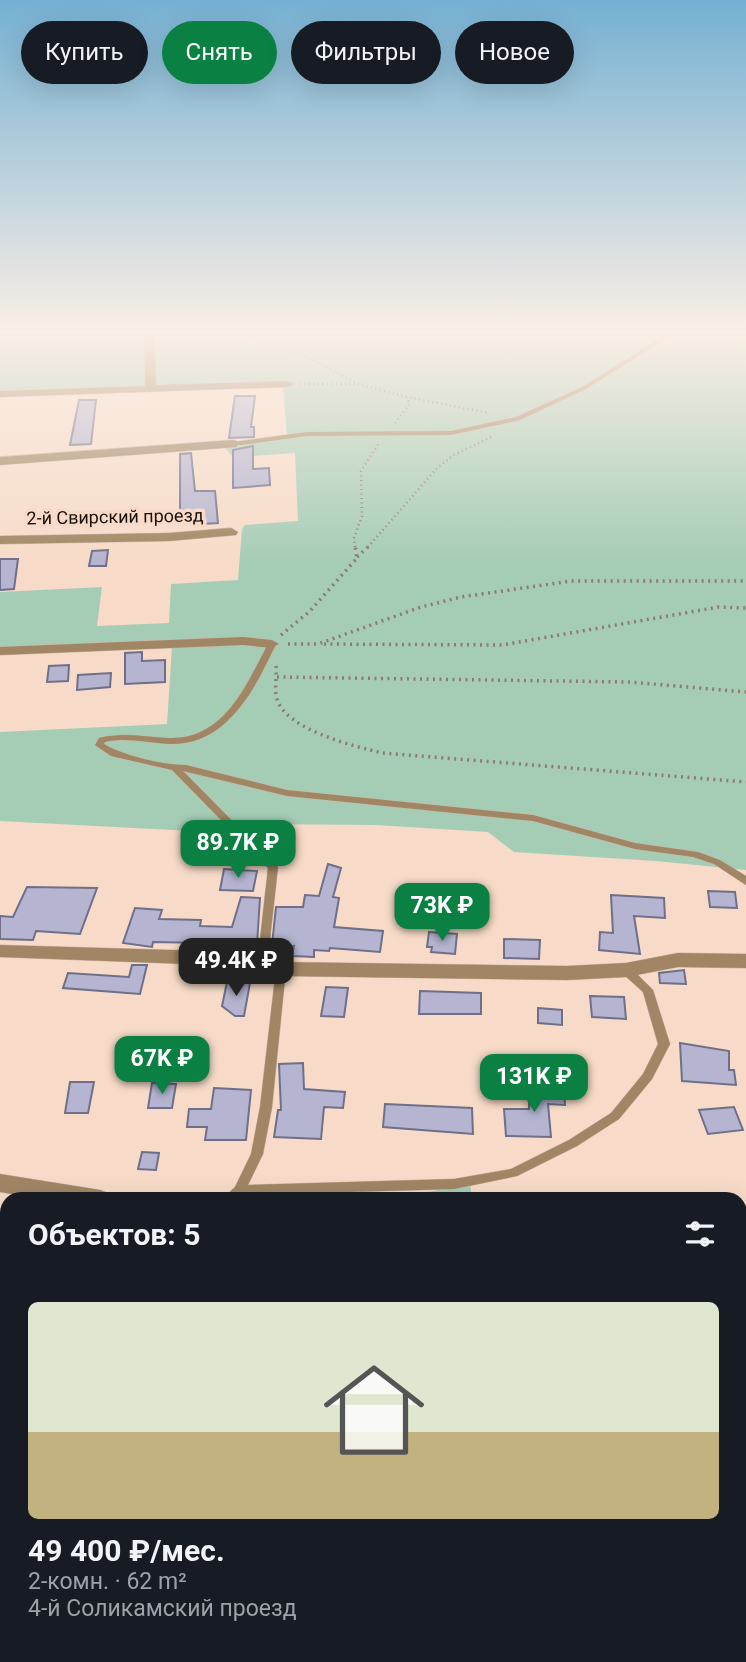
<!DOCTYPE html>
<html lang="ru">
<meta charset="utf-8">
<style>
:root{--surface:#171b24;--page:#20242c;--text:#f1f3f6;--muted:#9ea1a6;--accent:#0b8043}
body{margin:0;font-family:Roboto,sans-serif;background:var(--page);color:var(--text);height:100vh;display:flex;flex-direction:column;font-size:26px;white-space:nowrap}
*{box-sizing:border-box;margin:0}
p{font-size:23px;color:var(--muted)}
.icon{flex:none;width:38px;height:38px;fill:none;stroke:currentColor;stroke-width:2;stroke-linecap:round;stroke-linejoin:round}
.map{position:relative;flex:1;overflow:hidden}
.details{position:absolute;left:0px;top:1192px;width:747px;height:471px;display:flex;flex-direction:column;background:var(--surface);border-radius:21px 21px 0 0;box-shadow:0 7px 28px #0002}
.details>*{flex:none}
.banner{position:absolute;left:21px;top:21px;width:705px;height:63px;display:flex;gap:14px}
.price{position:absolute;translate:-50% -60px;padding:0 16px;border-radius:14px;background:var(--accent);color:#fff;font-size:23px;line-height:46px;filter:drop-shadow(0 2px 4px #0008)}
.price::after{content:'';position:absolute;left:50%;top:42px;width:21px;height:16px;margin-left:-10px;background:inherit;clip-path:polygon(0 0,100% 0,50% 100%)}
.price.on{background:#222;color:#fff}
ul{padding:0;list-style:none}
li{display:grid;align-content:center;gap:14px;height:371px;padding:0 28px}
li span{display:grid;place-items:center;height:217px;border-radius:10px;color:#555}
li>.icon{margin-inline-start:auto}
span .icon{width:126px;height:126px;fill:#fffc;stroke-width:1}
li b{font-size:30px}
h2{display:flex;justify-content:space-between;align-items:center;height:84px;padding:0 28px;font-size:30px}
.pill{padding:0 24px;border-radius:32px;background:var(--surface);box-shadow:0 7px 28px #0002;font-size:24px;line-height:63px}
.pill.on{background:var(--accent);color:#fff}
.map>svg:first-child{display:block}
</style>
<div class="map">
<svg width="746" height="1662" viewBox="0 0 746 1662">
<rect width="100%" height="100%" fill="#f7dbc8"/>
<path fill="#a5cdb6" d="M0 329H746V870L656 861 514 852 488 832 376 825 252 824 249 834 0 821V732L167 724 172 647 0 653V592L102 587 97 626 169 623 171 584 238 580 242 529 245 525 298 521 295 453 233 457 224 447 287 436 283 386 0 395Z
M470 1183 472 1199H241C315 1188 400 1205 470 1183Z
M0 1370 7 1371V1656H366L365 1662H0Z"/>
<path fill="#b5b5d1" stroke="#6f6f89" stroke-width="2" d="M235 396H255L251 427H254V437L229 438Z
M79 400H96L91 444 70 445Z
M253 446V469L269 468 270 485 233 488V450Z
M191 453 195 491H215L218 523 202 524V515L180 516V454Z
M108 550 106 566H89L92 551Z
M0 559H18L14 589 0 590Z
M142 652V661L165 660V682L125 684V653Z
M69 665 68 681 47 682 49 666Z
M111 673 110 687 77 690 78 675Z
M328 864 341 868 333 897 339 898 334 927 383 931 380 952 330 948 329 951 314 950V957L292 956 294 946 272 945 276 907H303L305 895 319 896Z
M224 869 257 871 253 891 220 890Z
M27 887 97 888 80 934 36 931 33 940 0 939V916L13 917Z
M708 891 735 892 737 908 710 907Z
M611 895 664 898 665 918 634 916 640 954 599 950 600 932 613 933Z
M241 897 260 898 257 944 153 942 152 947 123 943 135 908 162 910 159 919 201 920 200 926 232 927Z
M429 932 457 934 455 954 431 952 432 947H427Z
M504 939 540 940 539 959 504 958Z
M132 965H147L140 994 63 988 68 973 129 977Z
M684 970 686 984 660 983 659 973Z
M227 982 250 983 244 1016H235L222 1006Z
M326 987 348 988 344 1017 321 1016Z
M420 991 481 993V1014H419Z
M590 996 624 997 626 1019 592 1017Z
M538 1008 562 1010V1025L538 1023Z
M680 1043 729 1051V1070H734L736 1085 682 1081Z
M556 1062H572L573 1083H557Z
M303 1063 304 1089 345 1092 343 1108 324 1107 321 1139 274 1137 278 1110H281L279 1064Z
M70 1082H94L88 1113H65Z
M152 1083 176 1084 172 1108H148Z
M529 1087 564 1088 565 1105 548 1104 551 1137 506 1136 504 1109H529Z
M214 1088 251 1090 246 1140H205L207 1127H187L189 1109H211Z
M385 1104 472 1108 473 1134 383 1127Z
M734 1107 743 1130 708 1134 699 1110Z
M142 1152 159 1153 156 1170 138 1169Z"/>
<g fill="none" stroke-linecap="round" stroke-linejoin="round">
<g stroke="#cfb7a6" stroke-width="1">
<path id="lane" d="M674 329H681L586 389 520 420 451 435 307 436 233 446 230 444 233 442 307 432 451 431 516 417 582 387Z
M269 642H275L276 644C255 689 227 746 169 744 148 743 127 737 105 742L104 744C124 756 163 765 186 765L287 790 533 815 635 843 698 852 720 860 746 876V885L714 864 693 857 635 849 533 821 287 796 183 771 278 867 269 948 260 964H252L251 961 259 948 268 868 172 770 111 756 95 745 99 738C123 732 145 737 169 738 225 740 247 683 269 642Z
M281 965 285 966 286 969 272 1107 263 1154 248 1185 454 1179 511 1169 569 1140 611 1113 643 1074 658 1044 643 992 622 973 621 970 622 967H630L653 990 670 1044 652 1079 619 1119 577 1146 517 1176 454 1189 242 1195 237 1199H222L235 1187 251 1154 260 1107 276 969 277 966Z
M746 1481V1496L740 1498V1483Z"/>
</g>
<g stroke="#cfb7a6" stroke-width="1">
<path id="street" d="M144 329H154L156 385 288 381 294 384 288 387 0 397V391L145 386Z
M233 440 237 441V447L0 465V457Z
M231 528 238 532 236 535 169 541 0 544V536L169 533Z
M243 637 272 640 279 644 272 648 243 645 0 655V647Z
M0 945 240 952 281 962 567 966 626 963 678 953 746 954V968L678 967 626 977 567 980 281 976 240 966 0 957Z
M0 1174 100 1190 108 1193 111 1199H42L0 1192Z
M746 1343V1367L740 1369V1345Z
M740 1415 746 1417V1445L740 1443Z"/>
</g>
<path stroke="#8e7b6e" stroke-width="2.5" stroke-dasharray="1 3.5" stroke-linecap="butt" d="M230 329 311 359 359 384 406 397 490 413
M300 384H356
M395 423 410 404 406 397
M355 547 354 538 362 516 361 471 379 443
M368 547 437 468 454 455 493 436"/>
<path stroke="#8e7b6e" stroke-width="3.5" stroke-dasharray="2 4.5" stroke-linecap="butt" d="M357 557 369 546
M281 635 310 611 357 558 355 546
M288 644H318L421 607 461 597 571 581H746
M324 644 502 645 719 607 746 608
M276 666C277 677 274 689 277 699 286 730 354 746 382 753L746 782
M277 677 629 682 746 692"/>
<path stroke="#8e7b6e" stroke-width="5" stroke-dasharray="2.5 8" stroke-linecap="butt" d="M641 1662 646 1656"/>
<use href="#lane" fill="#a08664" fill-rule="evenodd"/>
<use href="#street" fill="#a08664" fill-rule="evenodd"/>
</g>
<linearGradient id="sky" x2="0" y2="1"><stop stop-color="#75b0d2"/><stop offset="0.59" stop-color="#fbefe6"/><stop offset="1" stop-color="#fbefe6" stop-opacity="0"/></linearGradient>
<rect width="746" height="562" fill="url(#sky)"/>
<g text-anchor="middle" stroke-width="7" stroke-linejoin="round" paint-order="stroke">
<g font-size="18" fill="#1a110b" stroke="#f7dbc8">
<text transform="translate(115 517) rotate(-1)" y="6">2-й Свирский проезд</text>
</g>
</g>
</svg>
<b class="price" style="left:238px;top:880px">89.7K ₽</b>
<b class="price" style="left:442px;top:943px">73K ₽</b>
<b class="price on" style="left:236px;top:998px">49.4K ₽</b>
<b class="price" style="left:162px;top:1096px">67K ₽</b>
<b class="price" style="left:534px;top:1114px">131K ₽</b>
<div class="banner">
<a class="pill">Купить</a>
<a class="pill on">Снять</a>
<a class="pill">Фильтры</a>
<a class="pill">Новое</a>
</div>
<section class="details">
<h2>Объектов: 5<svg class="icon" aria-label="filters" viewBox="0 0 24 24"><path d="M4 7h16M4 17h16"/><circle cx="9" cy="7" r="2"/><circle cx="15" cy="17" r="2"/></svg></h2>
<ul>
<li><span style="background:linear-gradient(#dfe7d0 60%,#c2b280 0)"><svg class="icon" aria-label="home" viewBox="0 0 24 24"><path d="M3 11l9-7 9 7M6 9v11h12V9"/></svg></span><div><b>49 400 ₽/мес.</b><p>2-комн. · 62 m²</p><p>4-й Соликамский проезд</p></div></li>
</ul>
</section>
</div>
